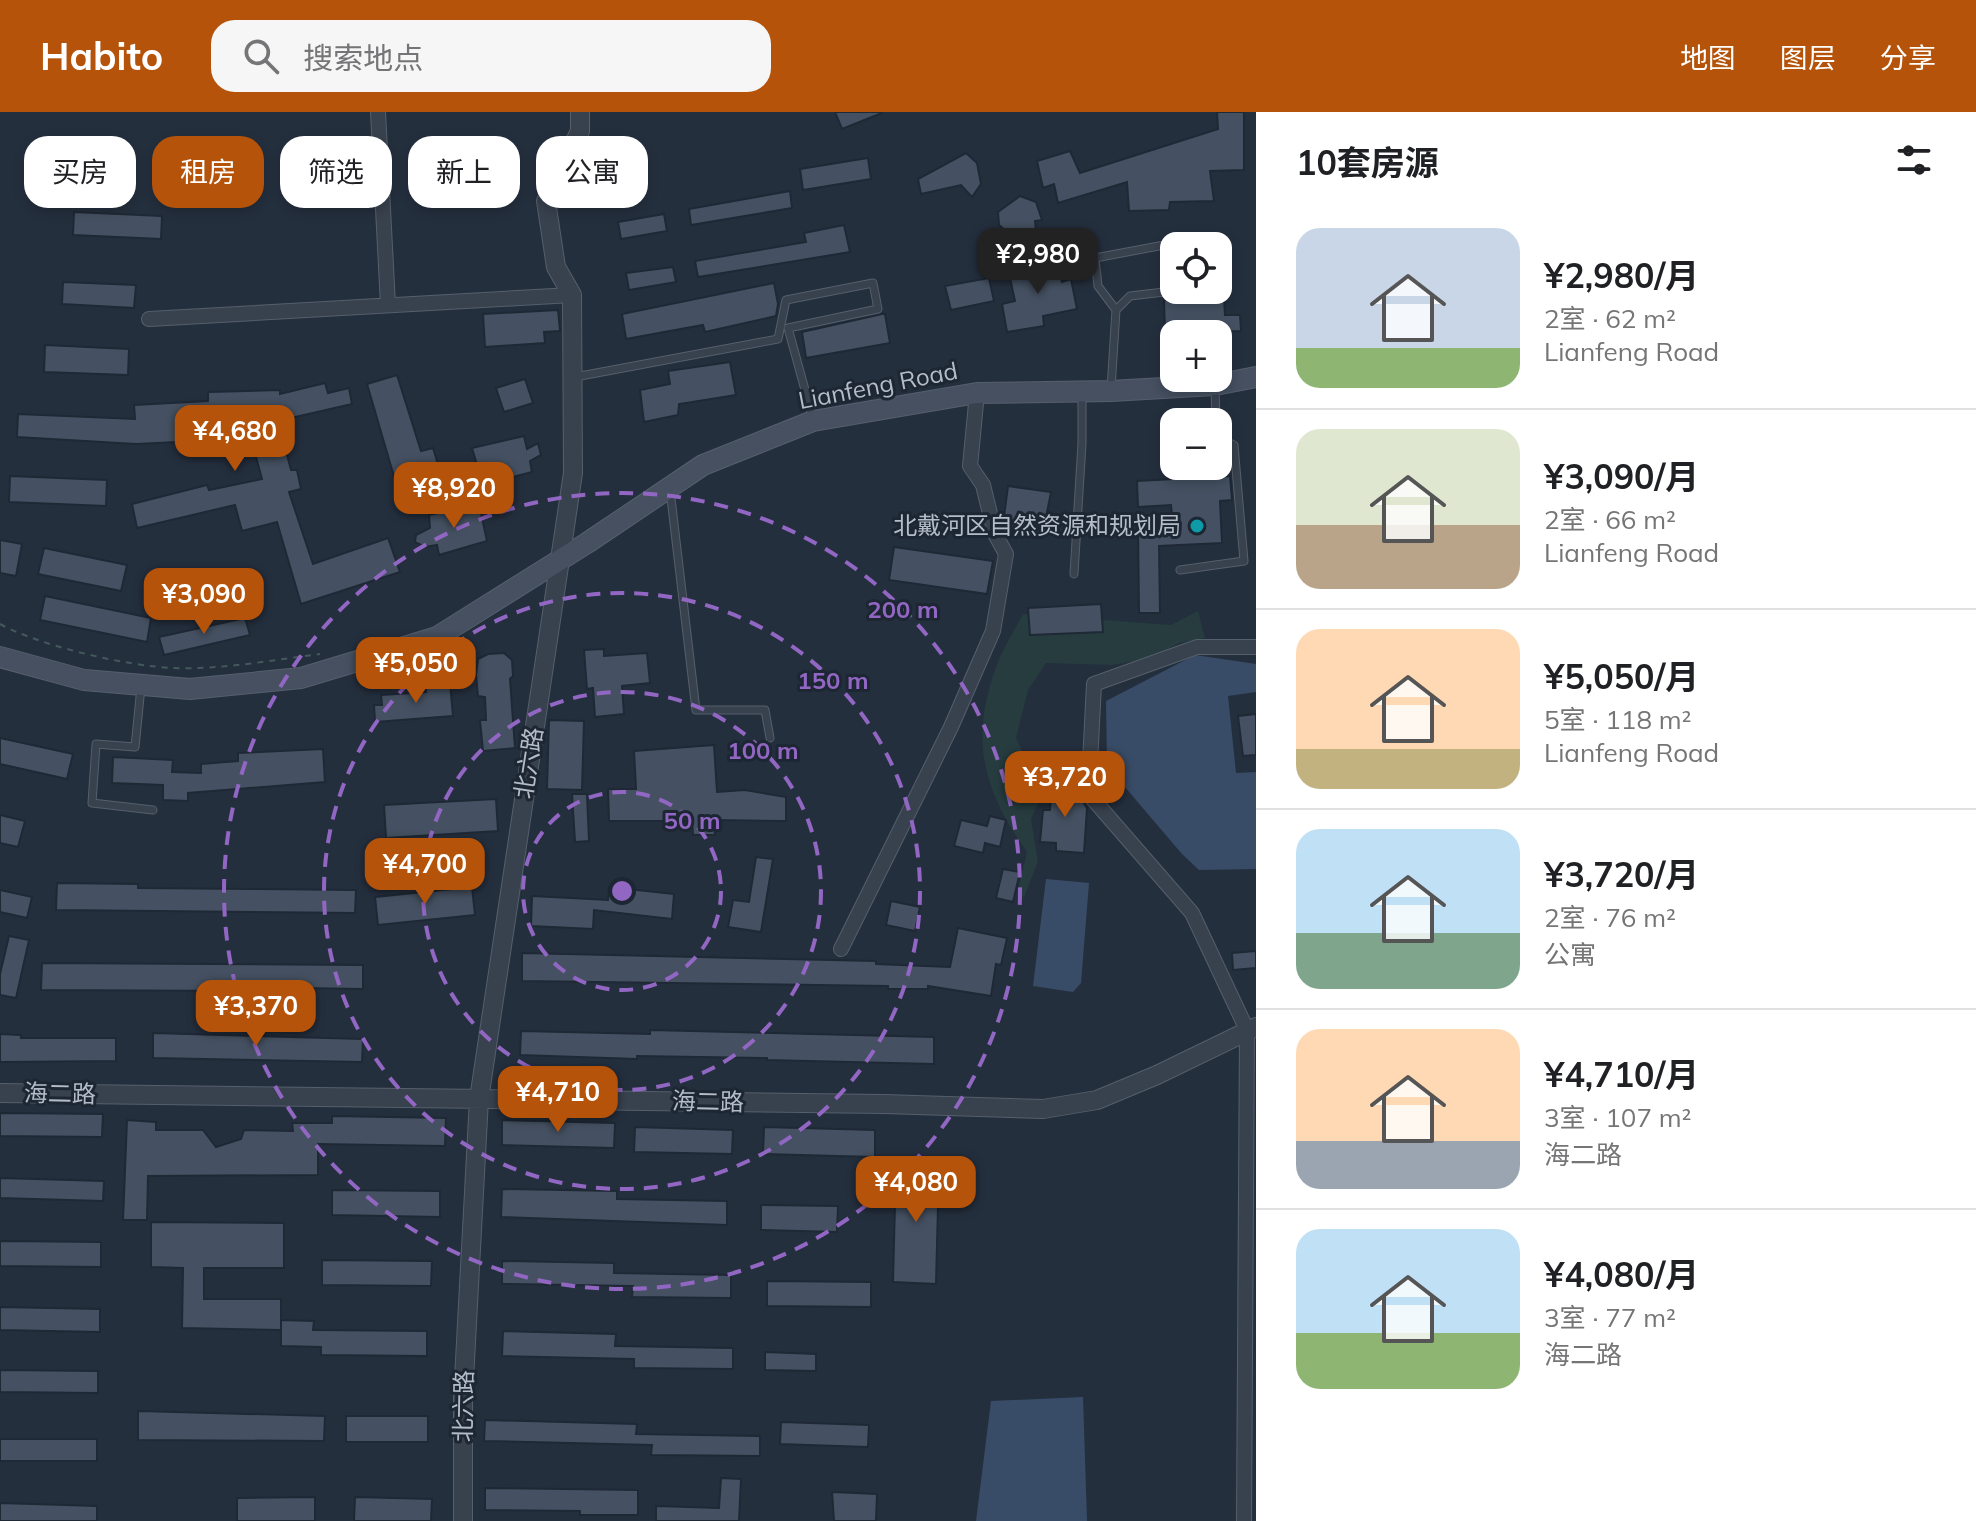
<!DOCTYPE html>
<html lang="zh">
<meta charset="utf-8">
<style>
:root{--surface:#fff;--page:#f6f6f6;--text:#202124;--muted:#757577;--line:#e0e0e0;--accent:#b45309}
body{margin:0;font-family:Mulish,"Noto Sans SC",sans-serif;background:var(--page);color:var(--text);height:100vh;display:flex;flex-direction:column;font-size:30px;white-space:nowrap}
*{box-sizing:border-box;margin:0}
p{font-size:26px;color:var(--muted)}
.icon{flex:none;width:44px;height:44px;fill:none;stroke:currentColor;stroke-width:2;stroke-linecap:round;stroke-linejoin:round}
.map{position:relative;flex:1;overflow:hidden}
.panel{display:flex;flex-direction:column;background:var(--surface);width:720px}
.panel>*{flex:none}
.guide{position:absolute;left:24px;top:24px;width:760px;height:72px;display:flex;gap:16px}
.fabs{position:absolute;left:1160px;top:120px;display:grid;gap:16px}
.fabs a{display:grid;place-items:center;width:72px;height:72px;border-radius:16px;background:var(--surface);box-shadow:0 4px 12px #0003;font-size:40px}
.price{position:absolute;translate:-50% -68px;padding:0 18px;border-radius:16px;background:var(--accent);color:#fff;font-size:26px;line-height:52px;filter:drop-shadow(0 2px 4px #0008)}
.price::after{content:'';position:absolute;left:50%;top:48px;width:24px;height:18px;margin-left:-12px;background:inherit;clip-path:polygon(0 0,100% 0,50% 100%)}
.price.active{background:#222;color:#fff}
ul{padding:0;list-style:none}
li{display:flex;align-items:center;gap:24px;height:200px;padding:0 40px}
li+li{border-top:2px solid var(--line)}
li span{display:grid;place-items:center;flex:none;width:224px;height:160px;border-radius:24px;color:#555}
li>.icon{margin-inline-start:auto}
span .icon{width:96px;height:96px;fill:#fffc;stroke-width:1}
li b{font-size:34px}
h2{display:flex;justify-content:space-between;align-items:center;height:96px;padding:0 40px;font-size:34px}
.tag{padding:0 28px;border-radius:24px;background:var(--surface);box-shadow:0 4px 12px #0003;font-size:28px;line-height:72px}
.tag.active{background:var(--accent);color:#fff}
header{display:flex;align-items:center;gap:48px;box-sizing:border-box;height:112px;padding:0 40px;background:var(--accent);color:#fff}
header strong{font-size:38px}
nav{display:flex;gap:44px;margin-inline-start:auto;font-size:28px}
.search{width:560px;height:72px;background:var(--page);display:flex;align-items:center;gap:20px;box-sizing:border-box;padding:0 28px;border-radius:24px;color:var(--muted);font-size:30px}
main{display:flex;flex:1;min-height:0}
.map>svg:first-child{display:block}
</style>
<header>
<strong>Habito</strong>
<div class="search"><svg class="icon" aria-label="search" viewBox="0 0 24 24"><circle cx="10" cy="10" r="6"/><path d="M15 15l6 6"/></svg>搜索地点</div>
<nav><a>地图</a><a>图层</a><a>分享</a></nav>
</header>
<main>
<div class="map">
<svg width="1256" height="1409" viewBox="0 0 1256 1409">
<rect width="100%" height="100%" fill="#242f3e"/>
<path fill="#263c3f" d="M1198 499 1205 526 1179 531 1150 547 1111 553 1046 551 1028 578 1016 626 1043 681 1031 707 1038 750 1024 785 1017 783 1027 740C986 682 970 634 993 564 999 542 1013 521 1023 502L1171 513Z"/>
<path fill="#394c67" d="M1195 543 1256 552V580L1228 584 1236 661 1256 660V757L1199 758 1182 742 1107 654 1106 589Z
M1046 767 1089 771 1081 871 1073 880 1033 874Z
M1083 1285 1087 1409H976L991 1289Z"/>
<path fill="#455162" stroke="#1f2835" stroke-width="2" d="M835 0H882V1L842 17Z
M1217 0H1244V58L1210 59 1214 89 1170 90 1169 98 1129 99 1127 70 1058 91 1054 72 1043 76 1037 49 1070 39 1080 61 1218 17Z
M966 41 977 51 981 72 972 85 961 73 921 82 918 67Z
M868 46 871 67 803 78 800 57Z
M790 79 792 96 691 113 689 97Z
M1020 84 1036 90 1042 108 1035 109 1036 119 1012 124 999 113 998 100Z
M74 100 162 104 161 127 73 123Z
M664 102 667 119 621 127 618 110Z
M844 113 850 140 698 165 695 149 806 130 804 121Z
M1039 142 1048 143 1057 156 1062 170 1071 167 1077 197 1043 204 1044 214 1007 220 1002 192 1015 189 1010 166 1030 162V150Z
M673 155 676 170 629 178 626 161Z
M989 166 994 189 951 198 945 174Z
M63 170 136 173 134 196 62 192Z
M774 171 778 192 776 204 705 220 703 213 626 227 622 202Z
M1224 186 1225 203H1240L1241 219 1165 221 1164 188Z
M558 198 560 219 544 220 545 231 485 235 483 202Z
M882 202H885L890 231 806 246 802 220Z
M45 233 129 237 128 263 44 260Z
M730 250 736 283 679 292 678 303 644 310 640 278 670 272 668 259Z
M397 263 421 339 433 336 444 372 400 385 367 272Z
M525 267 533 291 504 300 496 276Z
M325 271 328 281 349 276 352 292 278 309 291 358H297L301 377 289 380 313 452 388 426 400 460 301 492 277 410 242 419 235 393 137 416 132 392 207 373 209 378 262 367 248 316 198 318V329L136 332 17 325 18 302 135 307 134 293 208 289V280L280 278V282Z
M524 324 527 337 538 331 541 343 530 349 532 360 483 373 472 336Z
M10 364 107 368 106 394 9 390Z
M1230 364 1232 388 1220 389 1222 431 1159 434 1160 501H1139L1138 414 1173 413 1171 393 1138 395 1137 369Z
M1008 374 1051 380 1042 426 1004 418 1003 412Z
M479 392 487 429 439 443 437 433 425 435 415 430 416 423 430 416 429 403Z
M0 428 22 432 16 464 0 461Z
M894 435 993 449 987 482 889 468Z
M44 436 127 453 121 479 38 462Z
M45 484 151 506 147 530 40 508Z
M1101 492 1103 520 1030 523 1028 496Z
M245 506 250 523 164 543 159 525Z
M604 537V544L647 541 650 571 622 574 624 602 595 605 593 576 587 577 584 538Z
M504 541 512 548 513 564 510 567 515 636 483 639 480 608H486L485 585 478 584 476 563 478 547 488 542Z
M450 571 453 604 375 610 374 593H382L381 583 426 580 425 572Z
M1256 602V643L1243 644 1238 604Z
M549 608 584 609 582 678 547 677Z
M0 626 73 642 67 667 0 652Z
M714 633 717 680 745 678 786 685V709L714 708 715 723H693L692 709H609L608 677H636L634 639Z
M323 637 325 670 188 681V689L163 688V673L112 671 113 645 173 648 172 660 201 661V652L238 649V641Z
M1052 671 1081 673 1082 688 1087 696 1084 741 1056 739V731L1040 730 1043 698H1050Z
M572 682H587L589 729 575 730Z
M496 687 498 719 386 726 384 693Z
M0 703 25 709 18 735 0 731Z
M990 704 1006 708 1000 735 985 731 983 741 954 734 961 708 987 714Z
M756 745 773 747 761 820 728 815 733 788 749 790Z
M1003 757 1020 760 1013 790 996 786Z
M57 771 138 772V776L356 778 355 801 56 798Z
M472 775 475 803 378 813 375 785Z
M609 775 674 782 672 807 594 798 593 817 531 814 532 784 608 788Z
M0 778 32 785 27 806 0 800Z
M891 789 920 795 915 819 886 813Z
M958 816 1007 826 1001 853 996 852 991 884 928 874V877H888V874L522 869V841L876 849V852L950 855Z
M9 824 29 828 16 886 0 883V862Z
M1256 839V856L1233 858 1232 841Z
M42 851 363 853V877L246 875V879L41 878Z
M650 918 934 925V952L767 948V946L637 944V947L520 943 521 919 650 922Z
M153 921 363 927 362 950 153 946Z
M0 922 21 923V926H116V949L0 950Z
M0 1001 103 1002 102 1025 0 1024Z
M332 1004 446 1006 445 1034 318 1032V1063L148 1064 147 1108H123L127 1008 156 1010V1018H203L216 1035 241 1027 244 1018 293 1019 292 1011H332Z
M502 1008 615 1011 614 1036 502 1033Z
M635 1015 733 1018 732 1042 634 1040Z
M764 1015 875 1018V1045L763 1042Z
M896 1053 939 1055 936 1172 893 1170Z
M0 1066 104 1069 103 1089 0 1086Z
M502 1077 617 1079V1087L727 1089V1113L501 1105Z
M332 1078 440 1079V1105L332 1103Z
M761 1093 838 1094 837 1120 761 1118Z
M151 1110 284 1111V1156H204V1187H281V1218L182 1216 183 1156 151 1155Z
M0 1129 101 1130V1155L0 1154Z
M322 1148 432 1149 431 1174 322 1173Z
M502 1149 614 1151V1161L731 1163V1186L632 1185 633 1174 502 1172Z
M767 1169 871 1170V1195L767 1194Z
M0 1195 100 1197V1220L0 1218Z
M281 1208 314 1209 313 1218 427 1219V1244L321 1243V1235L281 1234Z
M503 1219 616 1222 615 1234 733 1236V1257L634 1256V1247L502 1244Z
M765 1240 816 1242V1259L765 1258Z
M0 1258 98 1259V1281L0 1280Z
M138 1299 325 1304 324 1329 138 1328Z
M346 1304H428V1330H346Z
M485 1308 637 1312 636 1322 760 1324V1344L651 1343 652 1333 484 1329Z
M781 1310 869 1313 868 1335 780 1332Z
M0 1327H97V1349H0Z
M721 1366 741 1367 739 1409H656V1394L719 1396Z
M485 1376 638 1378V1403H580V1399L485 1398Z
M832 1380 877 1382 876 1409H834Z
M315 1385V1409H237V1386Z
M355 1385 432 1387 431 1409H354Z
M0 1391 97 1394V1409H0Z"/>
<g fill="none" stroke-linecap="round" stroke-linejoin="round">
<g stroke="#565f6c" stroke-width="9">
<path id="service" d="M1116 198 1130 184 1181 178
M575 265 778 227 786 188 873 171 878 197 788 216 813 307
M1215 275 1216 310
M1111 277 1116 198 1098 174 1095 146 1207 125V134
M670 378 696 598H765L770 626
M1180 458 1244 449 1234 333 1218 326
M1074 462 1082 331V283
M141 575 135 635 96 632 92 691 153 698"/>
</g>
<g stroke="#565f6c" stroke-width="16">
<path id="minor" d="M378 0 388 193
M149 207 572 183
M841 837 951 615 993 519 1006 442 995 422 983 373 970 354 977 281
M1244 1409 1247 918 1192 801 1092 686 1090 651 1094 572 1197 535H1256"/>
</g>
<g stroke="#565f6c" stroke-width="20">
<path id="tertiary" d="M0 981 884 992 1043 997 1097 988 1157 963 1256 915
M463 1409V1286L479 987 573 361 572 183 556 155 546 89 580 19V0"/>
</g>
<g stroke="#565f6c" stroke-width="22">
<path id="secondary" d="M0 545 84 568 190 577 301 566 437 525 587 431 703 353 813 309 977 281 1111 279 1215 273 1256 265"/>
</g>
<path stroke="#44595c" stroke-width="2" stroke-dasharray="6 6" stroke-linecap="butt" d="M0 512C40 534 127 554 173 556 221 558 272 548 320 542"/>
<use href="#service" stroke="#38414e" stroke-width="7"/>
<use href="#minor" stroke="#38414e" stroke-width="14"/>
<use href="#tertiary" stroke="#38414e" stroke-width="18"/>
<use href="#secondary" stroke="#465061" stroke-width="20"/>
</g>
<g fill="none" stroke="#9266c3" stroke-width="4" stroke-dasharray="14 10">
<circle cx="622" cy="779" r="99"/>
<circle cx="622" cy="779" r="199"/>
<circle cx="622" cy="779" r="298"/>
<circle cx="622" cy="779" r="398"/>
</g>
<circle fill="#0f9aa8" stroke="#1d2633" stroke-width="3" cx="1197" cy="414" r="8"/>
<g text-anchor="middle" stroke-width="6" stroke-linejoin="round" paint-order="stroke">
<g font-size="24" fill="#b4bcc9" stroke="#1d2633">
<text transform="translate(878 274) rotate(-11)" y="8">Lianfeng Road</text>
<text transform="translate(529 651) rotate(-81)" y="8">北六路</text>
<text transform="translate(60 982) rotate(1)" y="8">海二路</text>
<text transform="translate(708 990) rotate(1)" y="8">海二路</text>
<text transform="translate(464 1294) rotate(-89)" y="8">北六路</text>
</g>
<g font-size="24" fill="#b4bcc9" stroke="#1d2633" text-anchor="end">
<text x="1181" y="422">北戴河区自然资源和规划局</text>
</g>
</g>
<circle cx="622" cy="779" r="12" fill="#9266c3" stroke="#1d2633" stroke-width="4"/>
<g font-size="24" text-anchor="middle" font-weight="bold" fill="#9266c3" stroke="#1d2633" stroke-width="6" stroke-linejoin="round" paint-order="stroke">
<text x="903" y="506">200 m</text>
<text x="833" y="577">150 m</text>
<text x="763" y="647">100 m</text>
<text x="692" y="717">50 m</text>
</g>
</svg>
<div class="fabs">
<a><svg class="icon" aria-label="locate" viewBox="0 0 24 24"><circle cx="12" cy="12" r="6"/><path d="M12 2v4M12 18v4M2 12h4M18 12h4"/></svg></a>
<a>+</a>
<a>−</a>
</div>
<b class="price active" style="left:1038px;top:184px">¥2,980</b>
<b class="price" style="left:235px;top:361px">¥4,680</b>
<b class="price" style="left:454px;top:418px">¥8,920</b>
<b class="price" style="left:204px;top:524px">¥3,090</b>
<b class="price" style="left:416px;top:593px">¥5,050</b>
<b class="price" style="left:1065px;top:707px">¥3,720</b>
<b class="price" style="left:425px;top:794px">¥4,700</b>
<b class="price" style="left:256px;top:936px">¥3,370</b>
<b class="price" style="left:558px;top:1022px">¥4,710</b>
<b class="price" style="left:916px;top:1112px">¥4,080</b>
<div class="guide">
<a class="tag">买房</a>
<a class="tag active">租房</a>
<a class="tag">筛选</a>
<a class="tag">新上</a>
<a class="tag">公寓</a>
</div>
</div>
<section class="panel">
<h2>10套房源<svg class="icon" aria-label="filters" viewBox="0 0 24 24"><path d="M4 7h16M4 17h16"/><circle cx="9" cy="7" r="2"/><circle cx="15" cy="17" r="2"/></svg></h2>
<ul>
<li><span style="background:linear-gradient(#c9d6e8 75%,#8fb573 0)"><svg class="icon" aria-label="home" viewBox="0 0 24 24"><path d="M3 11l9-7 9 7M6 9v11h12V9"/></svg></span><div><b>¥2,980/月</b><p>2室 · 62 m²</p><p>Lianfeng Road</p></div></li>
<li><span style="background:linear-gradient(#dfe7d0 60%,#b9a48a 0)"><svg class="icon" aria-label="home" viewBox="0 0 24 24"><path d="M3 11l9-7 9 7M6 9v11h12V9"/></svg></span><div><b>¥3,090/月</b><p>2室 · 66 m²</p><p>Lianfeng Road</p></div></li>
<li><span style="background:linear-gradient(#ffd9b3 75%,#c2b280 0)"><svg class="icon" aria-label="home" viewBox="0 0 24 24"><path d="M3 11l9-7 9 7M6 9v11h12V9"/></svg></span><div><b>¥5,050/月</b><p>5室 · 118 m²</p><p>Lianfeng Road</p></div></li>
<li><span style="background:linear-gradient(#bfe0f5 65%,#7fa58c 0)"><svg class="icon" aria-label="home" viewBox="0 0 24 24"><path d="M3 11l9-7 9 7M6 9v11h12V9"/></svg></span><div><b>¥3,720/月</b><p>2室 · 76 m²</p><p>公寓</p></div></li>
<li><span style="background:linear-gradient(#ffd9b3 70%,#9aa5b1 0)"><svg class="icon" aria-label="home" viewBox="0 0 24 24"><path d="M3 11l9-7 9 7M6 9v11h12V9"/></svg></span><div><b>¥4,710/月</b><p>3室 · 107 m²</p><p>海二路</p></div></li>
<li><span style="background:linear-gradient(#bfe0f5 65%,#8fb573 0)"><svg class="icon" aria-label="home" viewBox="0 0 24 24"><path d="M3 11l9-7 9 7M6 9v11h12V9"/></svg></span><div><b>¥4,080/月</b><p>3室 · 77 m²</p><p>海二路</p></div></li>
</ul>
</section>
</main>
